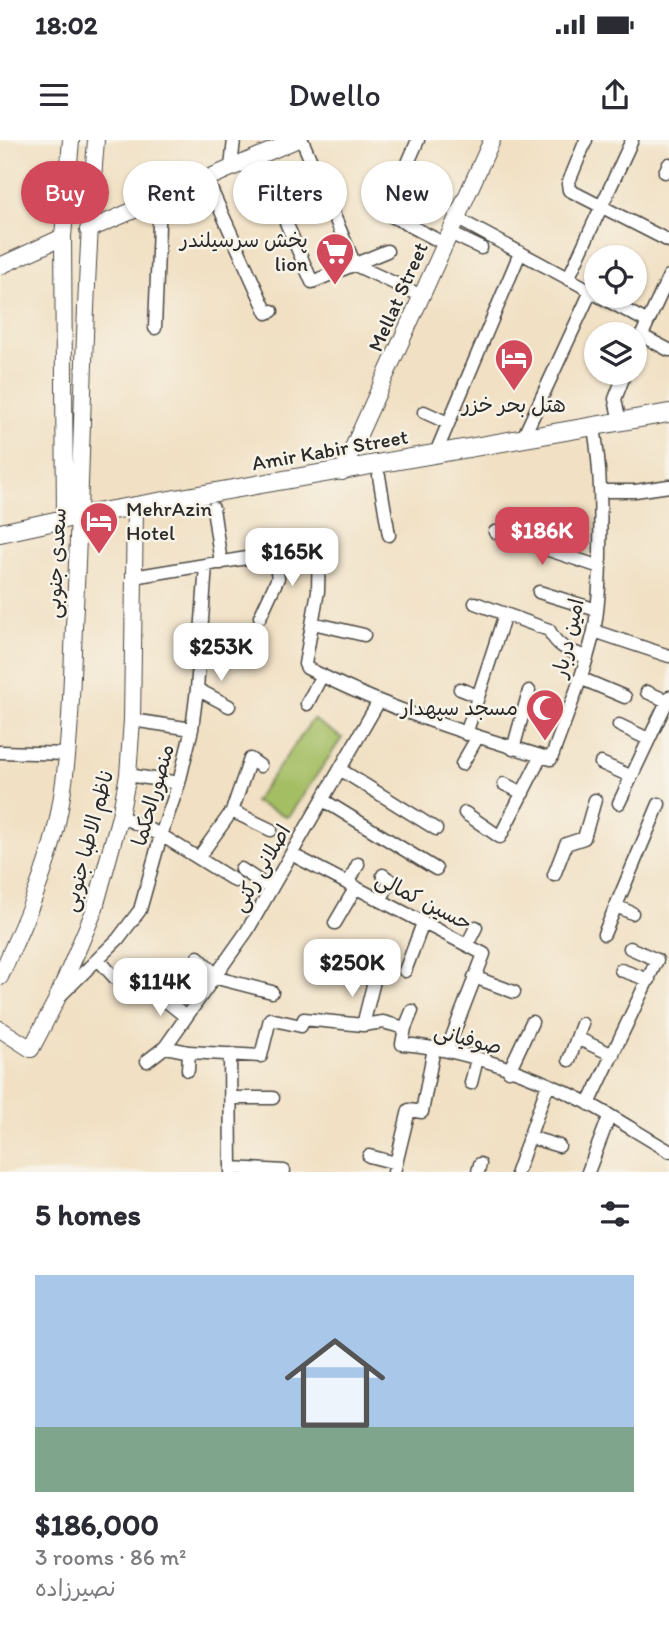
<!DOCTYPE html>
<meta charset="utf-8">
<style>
:root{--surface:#fff;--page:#f2f2f3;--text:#2b2b33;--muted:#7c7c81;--accent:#d1495b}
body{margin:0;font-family:Itim,"Playpen Sans Arabic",sans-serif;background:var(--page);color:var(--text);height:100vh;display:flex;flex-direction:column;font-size:26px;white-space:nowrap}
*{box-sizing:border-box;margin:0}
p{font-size:23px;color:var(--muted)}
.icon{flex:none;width:38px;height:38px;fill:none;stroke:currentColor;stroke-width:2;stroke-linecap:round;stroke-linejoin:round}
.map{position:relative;height:1032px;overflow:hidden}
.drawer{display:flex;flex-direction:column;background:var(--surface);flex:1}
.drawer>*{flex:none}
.guide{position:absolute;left:21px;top:21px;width:628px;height:63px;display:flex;gap:14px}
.fabs{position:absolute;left:584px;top:105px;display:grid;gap:14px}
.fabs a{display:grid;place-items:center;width:63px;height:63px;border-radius:50%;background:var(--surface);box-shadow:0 2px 5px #0004;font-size:35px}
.price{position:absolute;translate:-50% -60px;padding:0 16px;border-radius:14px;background:#fff;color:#222;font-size:23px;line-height:46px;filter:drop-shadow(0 2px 4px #0008)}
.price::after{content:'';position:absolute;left:50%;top:42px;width:21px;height:16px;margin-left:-10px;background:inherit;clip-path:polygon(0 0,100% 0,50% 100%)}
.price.active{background:var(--accent);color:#fff}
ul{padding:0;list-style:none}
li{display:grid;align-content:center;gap:14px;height:371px;padding:0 35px}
li span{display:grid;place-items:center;height:217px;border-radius:0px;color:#555}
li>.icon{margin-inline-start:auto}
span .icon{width:126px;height:126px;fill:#fffc;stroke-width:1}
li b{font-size:30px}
h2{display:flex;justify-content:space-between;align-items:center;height:84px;padding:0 35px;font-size:30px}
.pill{padding:0 24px;border-radius:32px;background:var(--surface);box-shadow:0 2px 5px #0004;font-size:24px;line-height:63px}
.pill.active{background:var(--accent);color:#fff}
.status{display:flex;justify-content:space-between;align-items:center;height:49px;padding:0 35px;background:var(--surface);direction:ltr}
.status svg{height:19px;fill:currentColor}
header{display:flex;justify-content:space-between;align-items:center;height:91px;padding:0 35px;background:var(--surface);font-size:32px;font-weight:600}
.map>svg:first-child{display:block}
</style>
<div class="status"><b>18:02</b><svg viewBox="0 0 49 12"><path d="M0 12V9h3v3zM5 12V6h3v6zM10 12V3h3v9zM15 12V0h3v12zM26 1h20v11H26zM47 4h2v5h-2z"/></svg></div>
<header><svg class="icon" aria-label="menu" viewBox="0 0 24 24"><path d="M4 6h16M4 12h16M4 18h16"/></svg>Dwello<svg class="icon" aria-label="share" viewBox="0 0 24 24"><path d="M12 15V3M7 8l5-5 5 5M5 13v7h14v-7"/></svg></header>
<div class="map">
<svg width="669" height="1032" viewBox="0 0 669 1032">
<rect width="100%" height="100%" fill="#f7f3e8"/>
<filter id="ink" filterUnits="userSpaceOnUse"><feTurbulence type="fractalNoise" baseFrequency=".0143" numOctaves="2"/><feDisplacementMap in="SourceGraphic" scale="14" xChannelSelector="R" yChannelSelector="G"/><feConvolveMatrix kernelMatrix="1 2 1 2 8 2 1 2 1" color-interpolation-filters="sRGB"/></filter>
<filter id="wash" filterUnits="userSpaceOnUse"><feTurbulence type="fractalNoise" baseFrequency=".00686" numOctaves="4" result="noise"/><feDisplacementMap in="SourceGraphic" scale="28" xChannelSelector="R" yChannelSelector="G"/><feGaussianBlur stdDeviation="1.57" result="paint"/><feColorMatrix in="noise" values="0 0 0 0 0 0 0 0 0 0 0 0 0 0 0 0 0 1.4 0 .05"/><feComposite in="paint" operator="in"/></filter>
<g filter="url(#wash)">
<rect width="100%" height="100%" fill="#f1e0c3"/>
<path fill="#a4be64" stroke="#687448" stroke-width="2" d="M313 579 342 598 288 677 254 662Z"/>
</g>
<g filter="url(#ink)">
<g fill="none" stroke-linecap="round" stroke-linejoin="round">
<g stroke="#494642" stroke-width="15">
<path id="street" d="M302 0 355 125 422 156
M418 0 386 73 445 104
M586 0 568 44 569 50 669 101
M257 16 312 142 387 111
M231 27 234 0
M665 32 669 24
M206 38 267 173 272 171
M456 78 597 154
M450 93 481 108
M568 139 632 0
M599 156 648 182
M155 188 160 59
M642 196 669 210
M635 210 669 136
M424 272 448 283
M620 282 615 259 625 233
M522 300 591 151
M435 315 520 113
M379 336 389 395
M602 351H635L669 346
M213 368 221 423
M495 392 600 427
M133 437 319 406 318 451 305 524 307 528C384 568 467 594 551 619 566 577 584 535 594 491 599 465 600 437 600 410 601 366 601 331 594 287
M539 452 597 470
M475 463 549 490C558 508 568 510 586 517
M260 477 278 438 274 414
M313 483 364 495
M594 491 669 516
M580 538 625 557
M197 549 229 566
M460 549 478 556
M647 552 667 561
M307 564 322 535
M132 580 192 589
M619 585 648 599
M466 594 505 474
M513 609 529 551
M0 612 68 614
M601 623 630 636
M462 624 477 598
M341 630 436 689
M128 635 179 643
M504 644 523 653
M323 660 436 729
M619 663 669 557
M232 671 271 690
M465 673 500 697 541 616
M120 676 161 695 235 741
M291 714 484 814 447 910
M199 717 232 671 250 619 260 626
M241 729 271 749
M554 735 566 704 584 698 595 660
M348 744 358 724
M380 760 391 741 383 735
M616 766 632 773
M335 783 356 747
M604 794 659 664
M467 805 476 787
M198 817 215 834
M98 819 115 838
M621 830 649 840
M405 831 423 783
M213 837 272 852
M474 837 514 852
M156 853 186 877
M61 855 118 799 140 770 161 695 179 643 192 589 197 549 206 425
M363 885 374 841
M405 888 412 871
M577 898 613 915
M165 907 189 912 261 916 270 879 301 886 304 879 363 885 383 882 405 888 402 904C464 909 531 934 586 962 614 977 641 995 669 1011
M230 914 231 1032
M569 920 582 884
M147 921 165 907 247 791 379 561
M188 930 189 912
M509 931 532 882
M471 943 477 919
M231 958H273
M589 964 657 820 630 808
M529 997 559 1006
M369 1016 396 1023
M231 1028 284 1031
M394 1032 409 970 422 972 434 908
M478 1032 480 1024
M517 1032 548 944
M588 1032 609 977"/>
</g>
<g stroke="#494642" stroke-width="18">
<path id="secondary" d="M88 90 296 0
M0 126 63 97
M342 332 492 0
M65 379 63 97 71 0
M0 837C21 789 44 740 56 688 72 616 71 540 75 466 83 311 83 155 96 0
M0 889 31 909 56 861 94 771 120 676 128 635 132 580 135 366"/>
</g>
<g stroke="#494642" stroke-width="20">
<path id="primary" d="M0 393 78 376 669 273"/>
</g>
<use href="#street" stroke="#fff" stroke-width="12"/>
<use href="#secondary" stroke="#fff" stroke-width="16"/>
<use href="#primary" stroke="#fff" stroke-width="18"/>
</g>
</g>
<defs>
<g id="supermarket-pin" transform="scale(2.0125)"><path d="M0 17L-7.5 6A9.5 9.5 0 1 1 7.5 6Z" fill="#d1495b" stroke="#f7f3e8"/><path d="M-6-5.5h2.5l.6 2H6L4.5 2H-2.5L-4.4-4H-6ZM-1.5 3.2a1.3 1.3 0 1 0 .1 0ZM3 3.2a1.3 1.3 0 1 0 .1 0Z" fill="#fff"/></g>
<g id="hotel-pin" transform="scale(2.0125)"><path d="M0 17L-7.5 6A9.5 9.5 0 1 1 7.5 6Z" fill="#d1495b" stroke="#f7f3e8"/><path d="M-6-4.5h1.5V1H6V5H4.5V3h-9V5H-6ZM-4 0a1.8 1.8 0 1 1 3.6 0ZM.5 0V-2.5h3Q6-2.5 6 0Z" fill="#fff"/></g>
<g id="mosque-pin" transform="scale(2.0125)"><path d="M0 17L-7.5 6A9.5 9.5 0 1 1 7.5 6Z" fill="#d1495b" stroke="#f7f3e8"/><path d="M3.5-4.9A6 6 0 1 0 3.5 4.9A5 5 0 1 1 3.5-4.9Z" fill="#fff"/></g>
</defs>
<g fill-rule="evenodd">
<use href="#supermarket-pin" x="335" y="112"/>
<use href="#hotel-pin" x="514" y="218"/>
<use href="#hotel-pin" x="99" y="381"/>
<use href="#mosque-pin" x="545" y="568"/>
</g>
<g text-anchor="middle" stroke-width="5" stroke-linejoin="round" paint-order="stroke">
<g font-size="21" fill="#2b2b2b" stroke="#f7f3e8" text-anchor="end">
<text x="308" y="107">پخش سرسیلندر<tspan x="308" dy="24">lion</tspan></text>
<text x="514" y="272" text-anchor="middle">هتل بحر خزر</text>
<text x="126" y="376" text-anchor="start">MehrAzin<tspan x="126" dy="24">Hotel</tspan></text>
<text x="518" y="575">مسجد سپهدار</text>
</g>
<g font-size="21" fill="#2b2b2b" stroke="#f7f3e8">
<text transform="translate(398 157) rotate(-66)" y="7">Mellat Street</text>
<text transform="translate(330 310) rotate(-10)" y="7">Amir Kabir Street</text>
<text transform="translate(56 423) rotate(-87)" y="7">سعدی جنوبی</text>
<text transform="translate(568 498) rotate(-77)" y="7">امین دربار</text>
<text transform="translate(153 655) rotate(-74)" y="7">منصورالحکما</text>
<text transform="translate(88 701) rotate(-75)" y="7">ناظم الاطبا جنوبی</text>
<text transform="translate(261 728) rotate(-60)" y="7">اصلانی رکنی</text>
<text transform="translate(424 761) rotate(27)" y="7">حسین کمالی</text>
<text transform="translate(468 899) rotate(15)" y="7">صوفیانی</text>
</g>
</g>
</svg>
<div class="fabs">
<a><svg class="icon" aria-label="locate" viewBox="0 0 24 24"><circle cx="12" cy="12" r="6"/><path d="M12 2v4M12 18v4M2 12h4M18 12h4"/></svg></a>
<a><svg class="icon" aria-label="layers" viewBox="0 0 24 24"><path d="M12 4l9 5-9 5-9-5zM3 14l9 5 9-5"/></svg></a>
</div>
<b class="price active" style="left:542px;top:427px">$186K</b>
<b class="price" style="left:292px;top:448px">$165K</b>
<b class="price" style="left:221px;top:543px">$253K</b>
<b class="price" style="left:352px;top:859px">$250K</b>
<b class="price" style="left:160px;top:878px">$114K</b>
<div class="guide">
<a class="pill active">Buy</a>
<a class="pill">Rent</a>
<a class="pill">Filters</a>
<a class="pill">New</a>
</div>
</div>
<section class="drawer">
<h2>5 homes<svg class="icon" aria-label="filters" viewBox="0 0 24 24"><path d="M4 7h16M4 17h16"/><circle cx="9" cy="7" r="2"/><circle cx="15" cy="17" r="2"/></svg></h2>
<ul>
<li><span style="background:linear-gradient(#a9c7e8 70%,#7fa58c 0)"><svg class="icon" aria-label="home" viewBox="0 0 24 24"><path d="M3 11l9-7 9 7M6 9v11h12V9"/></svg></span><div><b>$186,000</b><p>3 rooms · 86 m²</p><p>نصیرزاده</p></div></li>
</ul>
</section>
